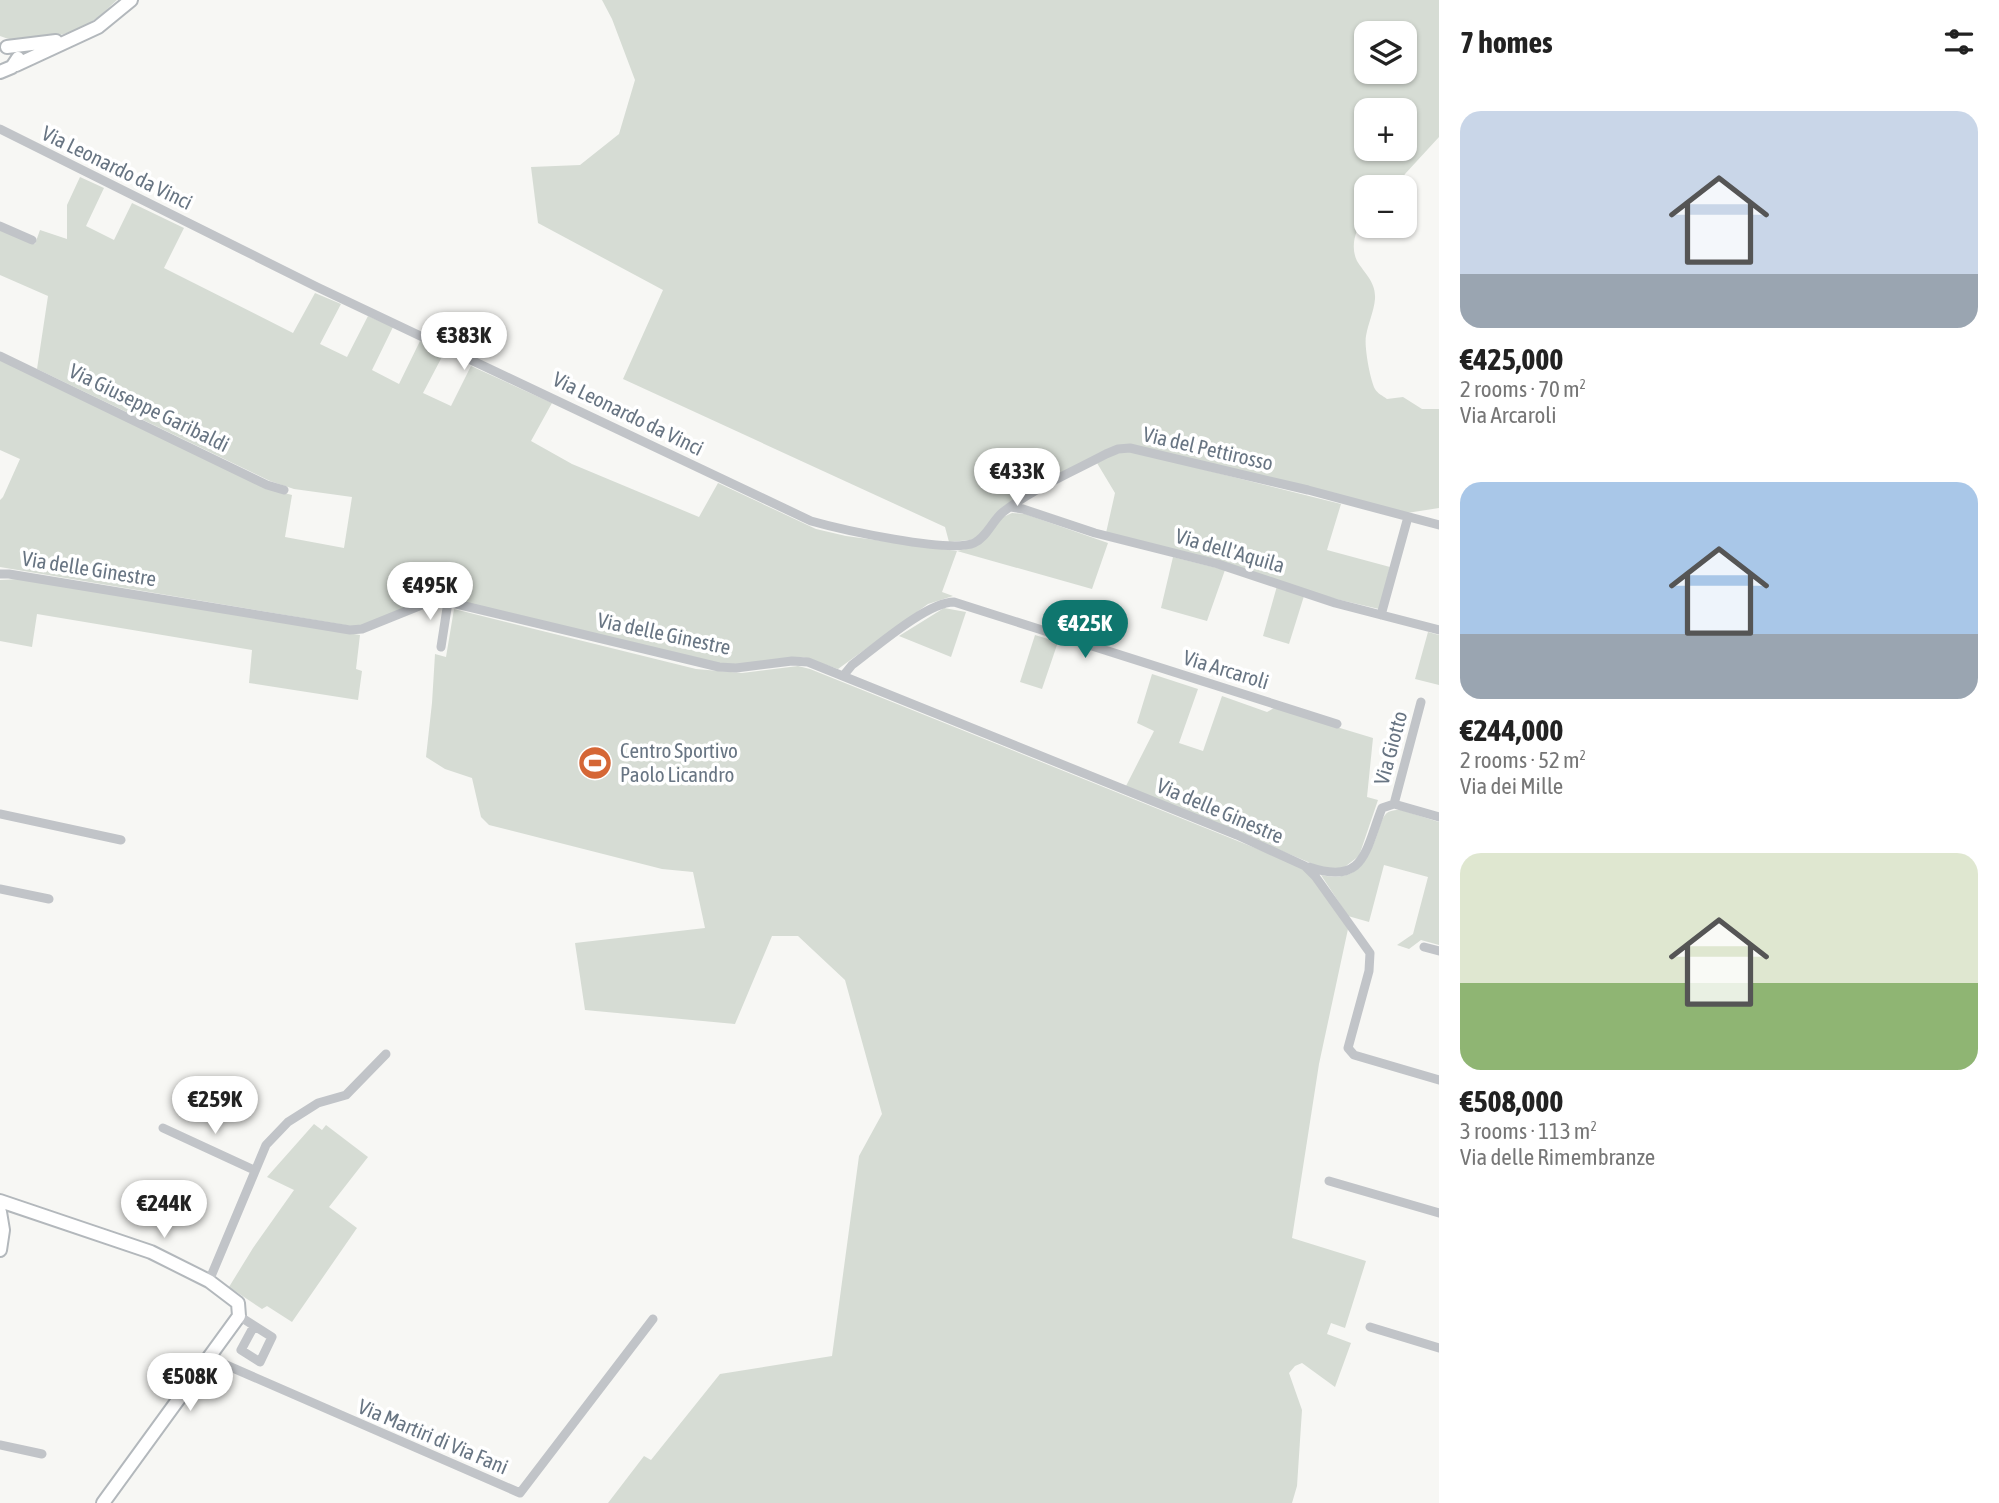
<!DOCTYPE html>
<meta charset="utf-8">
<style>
:root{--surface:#fff;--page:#f2f2f2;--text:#222;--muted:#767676;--accent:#0f766e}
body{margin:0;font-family:"Asap Condensed",sans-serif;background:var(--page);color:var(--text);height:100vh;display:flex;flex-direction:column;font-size:26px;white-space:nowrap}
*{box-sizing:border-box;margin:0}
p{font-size:23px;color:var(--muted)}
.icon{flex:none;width:38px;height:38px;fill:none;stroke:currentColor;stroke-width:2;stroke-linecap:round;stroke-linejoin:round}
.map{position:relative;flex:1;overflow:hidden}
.side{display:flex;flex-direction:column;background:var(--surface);width:560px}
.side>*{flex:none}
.tools{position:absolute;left:1354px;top:21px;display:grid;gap:14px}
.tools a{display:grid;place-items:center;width:63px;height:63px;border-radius:14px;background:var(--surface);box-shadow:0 2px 5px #0004;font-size:35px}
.price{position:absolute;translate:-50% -60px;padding:0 16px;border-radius:24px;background:#fff;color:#222;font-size:23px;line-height:46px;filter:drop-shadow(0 2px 4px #0008)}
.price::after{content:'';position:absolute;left:50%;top:42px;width:21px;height:16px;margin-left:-10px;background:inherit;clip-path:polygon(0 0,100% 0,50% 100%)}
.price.on{background:var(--accent);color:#fff}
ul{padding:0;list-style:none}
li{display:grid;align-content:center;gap:14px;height:371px;padding:0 21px}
li span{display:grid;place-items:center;height:217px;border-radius:21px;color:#555}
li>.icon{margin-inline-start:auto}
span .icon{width:126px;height:126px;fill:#fffc;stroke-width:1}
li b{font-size:30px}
h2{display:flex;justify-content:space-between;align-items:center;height:84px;padding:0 21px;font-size:30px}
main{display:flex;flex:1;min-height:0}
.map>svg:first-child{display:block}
</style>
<main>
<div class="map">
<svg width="1439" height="1503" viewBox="0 0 1439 1503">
<rect width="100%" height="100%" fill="#f7f7f4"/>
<path fill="#d6dcd4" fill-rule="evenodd" d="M0 0H117C109 7 101 16 91 22 68 36 25 47 0 36Z
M602 0H1439V137L1405 174 1398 187H1367V217C1355 227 1350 247 1357 261 1365 274 1376 282 1375 299 1374 311 1368 324 1366 336 1364 346 1370 379 1375 389 1377 393 1383 396 1387 399L1403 397 1422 409H1439V508L1407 513 1132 446 1012 502 977 537 970 540 949 542 945 527 623 379 663 290 538 223 531 167 580 165 619 134 635 80 612 19ZM1367 33H1405V72H1367ZM1367 110H1405V149H1367Z
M80 177 104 188 86 226 114 240 132 203 184 228 164 268 293 333 315 293 341 304 320 344 347 357 368 316 393 327 372 370 399 384 420 341 444 353 423 393 451 406 471 366 552 403 531 441 572 464 699 517 718 483 816 529 846 536 957 551 974 547 1001 518 1012 513 1025 514 1108 543 1092 589 957 551 942 592 953 596 928 604 838 669 803 657 736 665 719 663 446 598H428L361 626H351L0 567V500L3 497 20 459 0 450V360L265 488 292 495 285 537 344 548 352 497 294 489 270 481 37 369 48 296 0 275V230L35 244 40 230 67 239V205Z
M1130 451 1341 504 1327 550 1390 567 1379 609 1336 599 1106 533 1115 493 1097 463 1114 454Z
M1173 557 1225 570 1207 621 1161 608Z
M19 579 360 635 356 669 362 671 358 700 249 683 252 650 37 614 32 647 0 641V580Z
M1277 586 1304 596 1289 644 1263 636Z
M944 608 966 612 951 657 899 636Z
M454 609 696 669 742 673 798 666 810 669 1300 866 1313 877 1348 929 1319 1064 1292 1238 1366 1261 1345 1328 1331 1323 1327 1334 1351 1343 1335 1387 1302 1363 1295 1366 1289 1373 1302 1410 1297 1486 1292 1503H608L644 1456 651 1460 720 1374 832 1356 859 1156 882 1114 845 980 798 936H772L735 1024 585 1010 575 943 705 928 693 872 662 869 489 825 481 817 472 778 445 769 426 757 432 703 435 654 446 657Z
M1428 632 1439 635V685L1415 679Z
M1035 635 1058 642 1042 689 1020 682Z
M1152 674 1198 689 1179 743 1203 751 1222 696 1267 712 1274 708 1373 738 1367 797 1378 800 1359 856 1342 869 1320 867 1126 786 1154 731 1137 723Z
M1401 810 1439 822V945L1421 940 1409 949 1397 945 1413 934 1428 877 1384 865 1369 922 1348 916 1321 875C1355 882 1366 865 1377 835 1379 829 1381 820 1385 815 1389 810 1395 810 1401 810Z
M314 1124 322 1130 326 1125 368 1157 329 1207 357 1228 292 1322 267 1306 262 1309 229 1287 253 1248 294 1190 267 1177Z"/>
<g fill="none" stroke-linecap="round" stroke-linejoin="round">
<g stroke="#b3b8bc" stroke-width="16">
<path id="secondary" d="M7 47 56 41
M16 65 98 27 131 0
M0 72 12 67 18 58
M0 1201 151 1252 209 1281 238 1303 239 1316 103 1503
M0 1212 3 1230 0 1250"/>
</g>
<path stroke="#c1c4c8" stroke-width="9" d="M0 129 317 287 811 521C839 529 950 554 974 543 987 537 992 521 1003 512 1034 488 1072 472 1106 454L1118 449 1130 448 1308 490 1439 525
M0 226 32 240
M0 356 267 485 284 490
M1011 507 1023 509 1095 533 1218 564 1335 603 1439 630
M0 574H9L350 630 362 629 429 602H448L719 667 736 668 792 661 808 662 1237 835 1305 866 1315 876 1370 953 1369 971 1348 1048 1354 1055 1439 1080
M1381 615 1408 517
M441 647 448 602
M843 676 852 665C875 648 927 602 954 602L1337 724
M1394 804 1421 702
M0 814 121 840
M1309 867C1365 886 1365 851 1382 808L1394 804 1439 817
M0 889 49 899
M1424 947 1439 951
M163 1128 254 1170
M1329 1181 1439 1213
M209 1281 266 1145 288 1122 318 1103 346 1095 386 1054
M239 1316 272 1337 260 1362 241 1350 254 1326
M1370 1327 1439 1348
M210 1358 520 1493 653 1319
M0 1445 42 1454"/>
<use href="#secondary" stroke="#fff" stroke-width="12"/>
</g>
<defs>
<g id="stadium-disc" transform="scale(1.75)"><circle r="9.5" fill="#d56736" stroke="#fff"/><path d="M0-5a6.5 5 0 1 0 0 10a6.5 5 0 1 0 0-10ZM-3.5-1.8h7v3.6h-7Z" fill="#fff"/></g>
</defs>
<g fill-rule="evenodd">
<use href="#stadium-disc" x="595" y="763"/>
</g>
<g text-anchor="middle" stroke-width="7" stroke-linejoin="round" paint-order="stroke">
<g font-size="21" fill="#687583" stroke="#fff">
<text transform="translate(117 168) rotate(26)" y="7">Via Leonardo da Vinci</text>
<text transform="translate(149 408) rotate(26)" y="7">Via Giuseppe Garibaldi</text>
<text transform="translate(628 414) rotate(26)" y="7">Via Leonardo da Vinci</text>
<text transform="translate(1208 449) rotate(13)" y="7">Via del Pettirosso</text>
<text transform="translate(1230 551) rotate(16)" y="7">Via dell'Aquila</text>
<text transform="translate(89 569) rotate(9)" y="7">Via delle Ginestre</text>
<text transform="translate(664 634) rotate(12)" y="7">Via delle Ginestre</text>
<text transform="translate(1226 670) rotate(17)" y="7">Via Arcaroli</text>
<text transform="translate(1391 748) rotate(-75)" y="7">Via Giotto</text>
<text transform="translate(1220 811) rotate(23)" y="7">Via delle Ginestre</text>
<text transform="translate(433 1437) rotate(23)" y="7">Via Martiri di Via Fani</text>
</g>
<g font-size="21" fill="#687583" stroke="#fff" text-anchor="start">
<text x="620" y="758">Centro Sportivo<tspan x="620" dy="24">Paolo Licandro</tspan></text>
</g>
</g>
</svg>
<div class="tools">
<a><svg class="icon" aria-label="layers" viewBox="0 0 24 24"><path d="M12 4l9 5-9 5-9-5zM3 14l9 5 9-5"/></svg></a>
<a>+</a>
<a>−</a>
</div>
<b class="price" style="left:464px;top:372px">€383K</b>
<b class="price" style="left:1017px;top:508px">€433K</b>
<b class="price" style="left:430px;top:622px">€495K</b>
<b class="price on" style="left:1085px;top:660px">€425K</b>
<b class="price" style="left:215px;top:1136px">€259K</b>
<b class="price" style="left:164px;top:1240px">€244K</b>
<b class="price" style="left:190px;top:1413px">€508K</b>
</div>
<section class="side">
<h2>7 homes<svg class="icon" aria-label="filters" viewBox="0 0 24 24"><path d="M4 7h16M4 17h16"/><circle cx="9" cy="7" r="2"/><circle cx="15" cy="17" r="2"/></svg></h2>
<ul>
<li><span style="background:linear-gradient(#c9d6e8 75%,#9aa5b1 0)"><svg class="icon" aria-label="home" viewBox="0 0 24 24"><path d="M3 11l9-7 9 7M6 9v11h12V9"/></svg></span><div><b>€425,000</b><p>2 rooms · 70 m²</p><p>Via Arcaroli</p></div></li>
<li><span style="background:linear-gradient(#a9c7e8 70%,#9aa5b1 0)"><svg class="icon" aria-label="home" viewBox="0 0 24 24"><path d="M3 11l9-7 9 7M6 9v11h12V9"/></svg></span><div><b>€244,000</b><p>2 rooms · 52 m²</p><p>Via dei Mille</p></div></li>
<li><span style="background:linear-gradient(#dfe7d0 60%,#8fb573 0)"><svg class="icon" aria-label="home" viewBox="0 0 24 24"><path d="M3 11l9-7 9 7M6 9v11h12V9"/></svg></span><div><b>€508,000</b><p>3 rooms · 113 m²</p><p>Via delle Rimembranze</p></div></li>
</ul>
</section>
</main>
